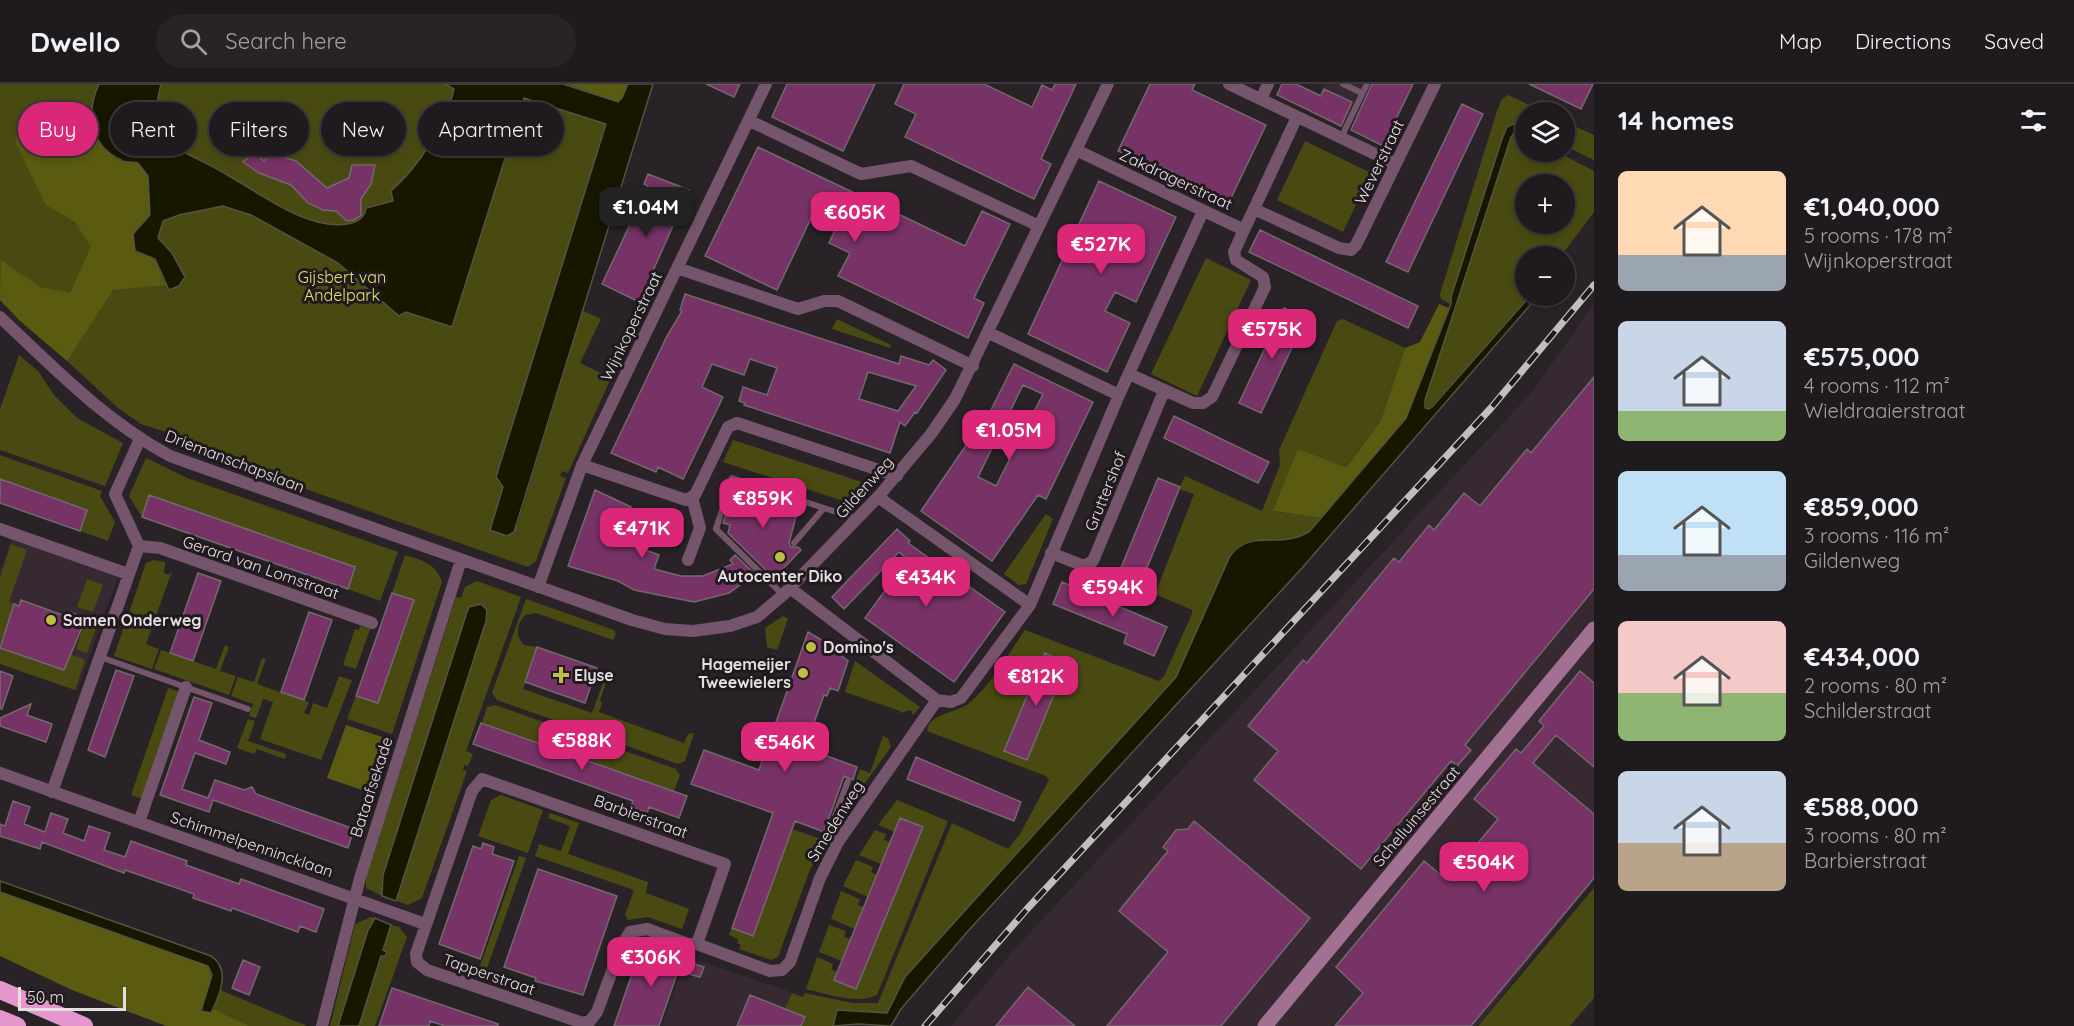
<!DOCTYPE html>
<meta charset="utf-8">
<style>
:root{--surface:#1f1a1d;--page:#272326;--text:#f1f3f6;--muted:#a1a1a4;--line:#3c383b;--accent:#db2777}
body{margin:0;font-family:Quicksand,sans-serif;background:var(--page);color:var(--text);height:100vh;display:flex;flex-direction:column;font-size:22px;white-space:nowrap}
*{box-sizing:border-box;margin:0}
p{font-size:20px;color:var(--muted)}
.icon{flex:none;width:33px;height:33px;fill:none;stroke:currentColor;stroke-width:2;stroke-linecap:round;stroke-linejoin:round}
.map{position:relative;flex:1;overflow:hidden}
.details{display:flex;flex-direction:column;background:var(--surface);width:480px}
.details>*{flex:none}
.top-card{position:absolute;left:18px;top:18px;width:570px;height:54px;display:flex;gap:12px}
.controls{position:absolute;left:1515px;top:18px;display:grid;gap:12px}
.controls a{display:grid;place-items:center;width:60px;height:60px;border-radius:50%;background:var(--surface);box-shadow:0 3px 9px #0003,0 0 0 2px var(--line);font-size:30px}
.scale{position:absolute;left:18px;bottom:15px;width:108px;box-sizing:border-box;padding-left:6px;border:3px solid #e4dfe2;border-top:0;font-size:16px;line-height:21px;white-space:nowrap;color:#e4dfe2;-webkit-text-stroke:4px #20191e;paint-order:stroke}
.price{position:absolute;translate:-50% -51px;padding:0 14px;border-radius:12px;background:var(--accent);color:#fff;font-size:20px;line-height:39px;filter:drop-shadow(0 2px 3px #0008)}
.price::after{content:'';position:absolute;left:50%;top:36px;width:18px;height:14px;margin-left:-9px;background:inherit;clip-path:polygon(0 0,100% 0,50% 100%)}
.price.on{background:#222;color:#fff}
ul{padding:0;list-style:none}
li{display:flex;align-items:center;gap:18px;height:150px;padding:0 24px}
li span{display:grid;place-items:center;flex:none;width:168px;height:120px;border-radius:9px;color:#555}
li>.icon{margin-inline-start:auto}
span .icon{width:72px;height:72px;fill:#fffc;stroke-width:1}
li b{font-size:26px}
h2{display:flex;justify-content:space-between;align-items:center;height:72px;padding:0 24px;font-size:26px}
.pill{padding:0 21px;border-radius:27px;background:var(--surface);box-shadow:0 3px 9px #0003,0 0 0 2px var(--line);font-size:21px;line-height:54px}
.pill.on{background:var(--accent);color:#fff}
header{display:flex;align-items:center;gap:36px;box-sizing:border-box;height:84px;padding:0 30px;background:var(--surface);border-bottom:2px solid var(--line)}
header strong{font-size:28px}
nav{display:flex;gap:33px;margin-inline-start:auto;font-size:21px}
.search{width:420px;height:54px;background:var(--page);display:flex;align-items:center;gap:15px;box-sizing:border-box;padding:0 21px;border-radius:33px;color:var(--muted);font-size:22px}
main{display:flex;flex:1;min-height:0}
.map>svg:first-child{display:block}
</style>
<header>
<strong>Dwello</strong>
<div class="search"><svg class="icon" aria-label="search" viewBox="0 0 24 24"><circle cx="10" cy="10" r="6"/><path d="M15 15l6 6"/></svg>Search here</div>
<nav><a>Map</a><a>Directions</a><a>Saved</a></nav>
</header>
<main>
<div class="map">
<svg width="1594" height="942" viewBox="0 0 1594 942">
<rect width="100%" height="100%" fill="#292327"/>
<path fill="#362932" d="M1324 0H1365L1343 45 1310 29Z
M1594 220V796L1477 942H951L1013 867 1531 309Z
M11 455 118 492 77 607 0 580V487Z
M686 872 796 910 818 942H662Z"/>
<path fill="#494a12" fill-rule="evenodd" d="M0 0H612L606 40 496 393 503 403 490 446 507 452 517 442 583 227 601 235 580 279 611 294 568 389 562 387 560 392 566 394 536 477 528 483 203 369 182 360V353L141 340 118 324 0 215Z
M1508 11 1544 28H1526L1525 44 1517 41 1505 46 1451 214V220L1441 215 1440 210 1497 27 1502 15Z
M1565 38 1594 51V76L1565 62Z
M1517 47 1525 52 1526 68H1557L1594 87V128L1561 172H1526V212H1530L1429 325 1423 321 1511 53ZM1526 100H1564V140H1526Z
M1305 57 1371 89 1343 148 1277 116Z
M1206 174 1251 196 1197 312 1151 290Z
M837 235 891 261 890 264 832 245Z
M1343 235 1405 264 1381 336 1350 379 1345 383 1327 377 1273 427 1322 434C1313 443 1305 453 1292 457 1266 463 1250 446 1230 472L1176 593 905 893 887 930 838 926 833 942H801L804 933 785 925 792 909 803 913 805 909 852 919H878L952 739 1008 765 1020 750 1049 696 1046 692 927 647C929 629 956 629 968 620 991 601 1008 570 1025 546L1159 597 1164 592 1192 530V526L1155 510 1194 410 1179 405 1185 392 1262 427 1280 381 1279 366 1337 237Z
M19 271 38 287 54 311 77 334 123 359 105 402 0 366V325Z
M733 356 871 401 853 420 723 378Z
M0 371 102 407 100 412 115 438 108 457 80 447 87 425 0 395Z
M146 374 187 394 398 468 380 517 348 505 355 483 150 411 142 433 129 412Z
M1046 430 1053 435 1026 500 1019 501 1004 490Z
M11 460 27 466 9 518 14 520 0 561V493Z
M405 471C421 476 437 480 442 498L392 650 347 635 356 612 378 619 414 517 392 509Z
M154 476 165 478 164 489 169 491 172 487 146 560 159 565 152 585 114 572 146 479Z
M87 495 103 501 93 528 77 523Z
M477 497 521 513 466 667 473 670 468 682 464 681 463 686 467 687 422 814 408 821 396 817 486 537 487 532 470 523 383 791 382 812 366 804V795L456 513 461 514 465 503Z
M526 515 614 546 616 550 613 556 536 529 525 531C516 541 515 552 524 561L537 563 523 605 592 629 606 591 608 592 600 616 602 619 599 628 684 659 688 650 694 649 685 677 678 680 497 616 492 609Z
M783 532 788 535 777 566 767 563 765 544Z
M86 534 98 539 87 569 76 565Z
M360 542 370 545 356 585 343 581 355 545 359 546Z
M225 561 229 563 220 587 236 592 229 611 154 585 161 566 216 585Z
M0 564 64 586 70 570 85 576 75 606 0 580Z
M262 574 266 575 257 600 309 618 304 629 309 631 313 619 327 624 339 592 352 596 321 676 260 655 273 618 263 615 256 634 249 632 253 620 231 612 238 593 254 598Z
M855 577 920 623 913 631 911 626 900 629V627L845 608Z
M168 604 180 608 142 715 131 711Z
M495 621 676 685 680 691 674 707 482 639 487 623Z
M248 635 255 637 248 657 286 670 285 675 257 665 254 670 237 664Z
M883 652 888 654 891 663 852 717 849 715 860 685 870 689Z
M501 711 543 726 528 769 478 752 491 716Z
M897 716 948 737 877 911C857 921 827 910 806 905L817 873 833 880 831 885 837 888 834 896 856 905 922 743 901 734 895 748 878 741Z
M550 729 579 739 568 770 648 798 646 809 689 825 682 845 648 833 628 836 625 831 634 806 535 772 539 760 561 767 570 742 548 734Z
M789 744 824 756 809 788 778 873 771 876 739 865 741 861 737 859 738 855 729 851 732 844 753 851Z
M875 746 886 750 884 756 890 758 881 780 859 771Z
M519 772 526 774 487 884 480 882Z
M856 776 873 783 871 788 877 791 868 813 843 802Z
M1594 804V914L1570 942H1478Z
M841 807 860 815 858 821 864 823 855 845 831 835Z
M371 833 375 834 368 847 338 942H330L355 840Z
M391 841 399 843 407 853 375 942H359L382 871 386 868 383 867Z
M829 841 846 847 844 853 851 855 842 877 819 868Z
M220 906 307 942H249L214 925Z"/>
<path fill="#5a5b10" d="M568 0H628L622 14 618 18Z
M24 29C48 34 68 41 92 42 95 53 112 76 124 78 129 78 133 77 138 79L148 92 150 131C141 150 131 145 135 169 162 175 155 179 165 201L113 206 67 277 20 237 0 216 1 176 40 203 70 209 91 163 75 138 46 121 15 58Z
M1439 220 1449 224 1406 334 1322 434 1273 427 1298 365 1345 383 1350 379 1381 336 1405 264 1420 258Z
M346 641 391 656 374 710 327 694Z
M0 808 204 880C216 887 211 915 211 929L214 925 249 942H166L72 906 0 872Z"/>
<path fill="#171700" stroke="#545344" stroke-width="1.5" d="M99 0H161L152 41 156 52H164L175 63C193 74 212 81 229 92 263 111 307 146 347 140 357 138 364 135 366 124L393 117 391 107C418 83 446 41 454 5L445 0H563L618 18 622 14 628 0H653L514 448 507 452 490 446 503 403 496 393 606 40 524 14 452 243 406 228 399 232 338 179 251 131 223 122 179 131 163 137 158 154 172 169 185 193 179 202 169 206 155 175 135 167 133 150 150 131 148 92 138 79C133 77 125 79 121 76 89 61 86 28 99 0Z
M1513 40 1525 44V52L1516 47 1511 53 1425 316V324L1429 325 1433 322 1530 212H1538L1302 484 968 847 901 925 891 942 858 940 833 942 837 926 887 929 905 893 1176 593 1230 472C1252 443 1278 467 1310 447L1406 334 1451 220V213L1502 55 1507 43Z
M481 520 487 526 486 537 396 817 382 812 383 791 467 528 469 523Z
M0 797 211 872C231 885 220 911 211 929L201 927 212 891 208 882 0 808Z
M375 834 391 841 383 866 387 868 385 872H381L359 942H338L368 846Z"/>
<path fill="#783366" stroke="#71696e" stroke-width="1.5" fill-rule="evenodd" d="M706 0H740L734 13Z
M787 0H875L843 67 772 33Z
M904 0H984L1032 23 1042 1 1052 6 1055 0H1076L1041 75 1051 80 1034 115 905 53 916 30 895 20Z
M1150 0H1195L1192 6 1266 41 1230 116 1156 80 1154 84 1118 67Z
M1282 0H1296L1321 12 1324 5 1352 18 1341 42 1277 11Z
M1372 0H1413L1383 62 1351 46Z
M1529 0H1593L1581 25Z
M1462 20 1483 30 1408 188 1386 178Z
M758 63 965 162 982 127 1010 140 974 214 984 219 968 254 838 192 850 169 829 159 836 144 812 132 777 206 705 172Z
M254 69 264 77 270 69 296 77 327 104 349 94 352 81H375L371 100 361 115V131L354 136 347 137 336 127 323 126 308 119 291 101 259 89 243 78Z
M648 90 689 106 639 218 602 200 648 102 644 100Z
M1099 97 1176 133 1136 218 1115 208 1105 227 1130 239 1107 288 1028 250Z
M1260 146 1418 222 1408 244 1249 168Z
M685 210 899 280 901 272 929 281 933 276 946 286 917 329 915 328 905 342 900 338 890 369 744 321 745 319 739 317 743 303 767 311 777 284 750 275 744 291 712 280 702 303 723 313 683 395 658 383 656 388 611 369 667 252 682 227 680 226ZM868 288 916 302 898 327 859 315Z
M1284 224 1306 234 1261 329 1239 319Z
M1014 280 1093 318 1046 415 1038 411 992 477 921 427 982 338 984 340ZM1023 301 1043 310 996 402 978 393Z
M1594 293V505L1465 661 1471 666 1457 682 1451 677 1361 785 1254 696 1278 667 1248 642 1303 576 1307 579 1394 474 1399 478 1429 441 1434 446 1464 409 1480 422 1527 365 1531 369Z
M1174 332 1269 378 1258 399 1164 354Z
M1158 394 1180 403 1140 501 1118 491Z
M0 395 87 426 80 447 0 419Z
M734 405 772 417 773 413 799 421 789 459 791 463H798L801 466 774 494 728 449 730 441 723 439Z
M595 406 631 423 622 446 626 448 621 457 659 471 654 485 681 492H703L733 480 730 476 735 471 755 490 729 509 694 518 634 506 618 497 568 482Z
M149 411 355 483 348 505 142 433Z
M897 445 910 457 908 459 1005 528 954 598 865 534 886 505 893 510 908 488 901 483 907 475 899 468 844 525 832 513Z
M198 489 221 497 193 577 170 569Z
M1062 498 1167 543 1154 572 1124 559 1127 550 1053 520Z
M392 509 414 516 378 619 356 612Z
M21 516 68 533 70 528 86 534 64 586 0 564 14 520 19 522Z
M309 528 332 536 304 616 281 608Z
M808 548 839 566 838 569 848 577 838 607 830 604 827 612 824 611 805 664 857 683 853 696 844 692 824 748 795 737 753 852 732 844 773 729 691 700 704 666 759 686Z
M537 563 597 584 585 619 525 598Z
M1045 569 1067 579 1027 676 1004 667Z
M116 586 134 592 105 673 88 666Z
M0 587 13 592 2 625H0Z
M1580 587 1594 599V683L1556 651 1533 679 1594 730V794L1471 942H1335L1363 909 1336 883 1424 777 1447 796 1498 735 1474 715 1516 665 1521 669 1544 642 1539 637Z
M194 613 212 619 199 656 230 668 226 680 195 669 182 705 208 714 215 696 244 706 252 703 256 710 354 745 348 764 213 716 209 728 160 711Z
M31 620 27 631 52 640 46 658 0 642V634Z
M481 639 687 712 679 734 649 723 647 729 631 723 633 717 473 660Z
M916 673 1021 718 1014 737 907 695Z
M13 717 30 723 24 740 45 748 51 729 68 735 63 749 84 757 89 742 110 749 104 766 125 773 131 757 187 777 186 781 239 800 241 795 324 825 316 848 300 842 298 848 232 824 231 827 193 814 194 810 125 786 124 789 42 758 40 765 0 752V740L5 742Z
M900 734 923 743 856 905 834 896Z
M1194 737 1310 834 1221 942H1107L1168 868 1119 827 1168 767 1163 763 1176 746 1188 745Z
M483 759 494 763 492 770 514 777 480 875 439 860 473 762 481 765Z
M538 785 617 812 583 911 535 897 536 894 504 883Z
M641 864 704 883 700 893 678 887 659 942H614Z
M243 876 260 883 249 911 232 904Z
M1028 903 1075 942H996Z
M392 904 498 940V942H445L430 937 429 942H379Z
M750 911 805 933 801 942H737Z"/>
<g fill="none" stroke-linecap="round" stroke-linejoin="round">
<path stroke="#75556b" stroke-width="6" d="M1343 0 1362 9
M1341 54 1367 0
M794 459 824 424 857 435
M783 511 716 445 732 394 824 424
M100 573 248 625
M840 754 830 745 848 697"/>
<path stroke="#75556b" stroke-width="12" d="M1229 0 1396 80
M1261 15 1268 0
M750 37 861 90 911 82 1039 142
M1076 66 1244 146 1254 125 1339 164 1351 166 1356 161 1435 0
M1254 125 1297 33
M677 184 798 225 824 217H838L973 282
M0 233C54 284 104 336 170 372L632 536 665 545 693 547 730 542 757 533 783 511 878 413 931 350 955 315 1108 0
M989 249 1119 311
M1129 290 1193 319H1203L1212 313 1265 203 1263 193 1236 176 1234 168 1244 146
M582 381 686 416 695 411 728 343 737 339 897 392
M878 413 1030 521
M0 445 128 490
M139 462 160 464 372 539
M1051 469 1084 482 1093 477 1164 307
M688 476 700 444 692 413
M538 503 582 381 766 0
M790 504 937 616 951 618 961 614 1030 521 1119 311 1203 127
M0 689 425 840
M52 708 139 462 115 410 140 355
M139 738 186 603
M697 860 725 780 482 695 472 707 416 870 417 878 427 886 583 939 590 937 597 928 622 860 630 848 647 845 688 860H697L770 887 782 886 790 878 820 794 838 758 937 616
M322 942 360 794 461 476"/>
<path stroke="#a27093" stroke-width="15" d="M1265 942 1594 545"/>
<path stroke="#e496cd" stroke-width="18" d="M0 906 84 942
M0 935 17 942"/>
<g stroke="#c2bdc0" stroke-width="7">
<path id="rail" d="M925 942 1027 825 1491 324 1594 201"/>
</g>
<use href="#rail" stroke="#20191e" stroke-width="4.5" stroke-dasharray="14" stroke-linecap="butt"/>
</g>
<g fill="#bcbf43" stroke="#20191e" stroke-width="2">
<circle cx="780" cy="473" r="6"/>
<circle cx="51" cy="536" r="6"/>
<circle cx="811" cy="563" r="6"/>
<circle cx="803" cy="589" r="6"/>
<path d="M558 582h6v6h6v6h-6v6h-6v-6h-6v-6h6z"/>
</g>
<g text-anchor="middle" stroke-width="6" stroke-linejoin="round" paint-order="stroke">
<g font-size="16" fill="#e4dfe2" stroke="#20191e">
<text transform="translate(1379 78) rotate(-64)" y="6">Weverstraat</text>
<text transform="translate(1176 95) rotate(25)" y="6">Zakdragerstraat</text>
<text transform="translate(631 242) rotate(-64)" y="6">Wijnkoperstraat</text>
<text transform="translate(235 377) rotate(21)" y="6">Driemanschapslaan</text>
<text transform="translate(864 403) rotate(-48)" y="6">Gildenweg</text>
<text transform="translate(1105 407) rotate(-68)" y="6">Gruttershof</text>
<text transform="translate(261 483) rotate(19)" y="6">Gerard van Lomstraat</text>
<text transform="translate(371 703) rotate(-72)" y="6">Bataafsekade</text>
<text transform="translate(641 732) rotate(20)" y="6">Barbierstraat</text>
<text transform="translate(1416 732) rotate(-50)" y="6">Schelluinsestraat</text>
<text transform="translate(835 737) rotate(-58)" y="6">Smedenweg</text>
<text transform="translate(252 760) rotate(19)" y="6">Schimmelpennincklaan</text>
<text transform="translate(489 890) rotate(19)" y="6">Tapperstraat</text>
</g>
<g font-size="16" fill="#dfe367" stroke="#20191e">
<text x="342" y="199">Gijsbert van<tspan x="342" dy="18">Andelpark</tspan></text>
</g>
<g font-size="16" font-weight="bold" fill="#e4dfe2" stroke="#20191e" text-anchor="start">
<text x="780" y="498" text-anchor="middle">Autocenter Diko</text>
<text x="63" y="542">Samen Onderweg</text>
<text x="823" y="569">Domino's</text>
<text x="791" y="586" text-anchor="end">Hagemeijer<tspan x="791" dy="18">Tweewielers</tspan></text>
<text x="574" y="597">Elyse</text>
</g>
</g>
</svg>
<div class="controls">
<a><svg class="icon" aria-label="layers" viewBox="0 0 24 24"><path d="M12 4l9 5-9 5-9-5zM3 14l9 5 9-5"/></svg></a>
<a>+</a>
<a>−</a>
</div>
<div class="scale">50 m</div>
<b class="price on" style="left:646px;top:154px">€1.04M</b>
<b class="price" style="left:855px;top:159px">€605K</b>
<b class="price" style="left:1101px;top:191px">€527K</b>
<b class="price" style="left:1272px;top:276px">€575K</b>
<b class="price" style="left:1009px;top:377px">€1.05M</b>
<b class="price" style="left:763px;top:445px">€859K</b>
<b class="price" style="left:642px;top:475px">€471K</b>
<b class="price" style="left:926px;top:524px">€434K</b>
<b class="price" style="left:1113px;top:534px">€594K</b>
<b class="price" style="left:1036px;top:623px">€812K</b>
<b class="price" style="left:582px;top:687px">€588K</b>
<b class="price" style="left:785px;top:689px">€546K</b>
<b class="price" style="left:1484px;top:809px">€504K</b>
<b class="price" style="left:651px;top:904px">€306K</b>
<div class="top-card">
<a class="pill on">Buy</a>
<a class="pill">Rent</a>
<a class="pill">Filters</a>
<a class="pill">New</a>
<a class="pill">Apartment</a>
</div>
</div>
<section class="details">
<h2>14 homes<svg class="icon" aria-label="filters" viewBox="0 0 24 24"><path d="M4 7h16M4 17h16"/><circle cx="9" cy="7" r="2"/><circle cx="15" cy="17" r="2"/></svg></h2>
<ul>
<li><span style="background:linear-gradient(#ffd9b3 70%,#9aa5b1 0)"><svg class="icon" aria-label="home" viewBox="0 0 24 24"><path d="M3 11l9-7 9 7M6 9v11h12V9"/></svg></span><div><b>€1,040,000</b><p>5 rooms · 178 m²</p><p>Wijnkoperstraat</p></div></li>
<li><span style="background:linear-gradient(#c9d6e8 75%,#8fb573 0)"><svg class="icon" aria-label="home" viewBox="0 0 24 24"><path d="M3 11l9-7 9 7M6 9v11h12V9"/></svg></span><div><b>€575,000</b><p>4 rooms · 112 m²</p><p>Wieldraaierstraat</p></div></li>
<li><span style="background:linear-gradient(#bfe0f5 70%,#9aa5b1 0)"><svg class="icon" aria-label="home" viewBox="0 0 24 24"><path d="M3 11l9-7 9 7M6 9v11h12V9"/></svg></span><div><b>€859,000</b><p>3 rooms · 116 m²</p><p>Gildenweg</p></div></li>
<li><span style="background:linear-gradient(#f6c9c9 60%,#8fb573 0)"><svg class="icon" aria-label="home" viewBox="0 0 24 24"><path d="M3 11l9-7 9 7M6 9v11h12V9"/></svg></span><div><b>€434,000</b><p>2 rooms · 80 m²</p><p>Schilderstraat</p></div></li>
<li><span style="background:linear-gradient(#c9d6e8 60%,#b9a48a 0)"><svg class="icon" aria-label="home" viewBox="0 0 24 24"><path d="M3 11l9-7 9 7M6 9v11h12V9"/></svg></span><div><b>€588,000</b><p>3 rooms · 80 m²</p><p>Barbierstraat</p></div></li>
</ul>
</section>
</main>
